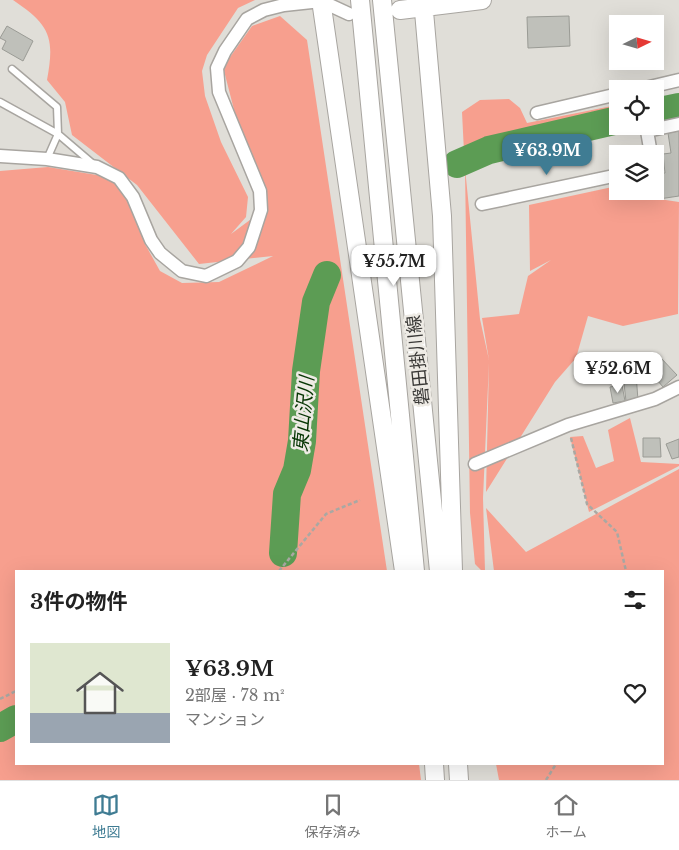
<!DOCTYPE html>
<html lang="ja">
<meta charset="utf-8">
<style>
:root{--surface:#fff;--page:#f6f6f6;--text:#222;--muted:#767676;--line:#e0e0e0;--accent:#3f7c93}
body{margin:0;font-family:"Libre Baskerville","Noto Sans JP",serif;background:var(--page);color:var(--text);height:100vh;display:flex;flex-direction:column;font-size:19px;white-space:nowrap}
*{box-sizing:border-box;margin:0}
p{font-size:16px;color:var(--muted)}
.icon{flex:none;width:28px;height:28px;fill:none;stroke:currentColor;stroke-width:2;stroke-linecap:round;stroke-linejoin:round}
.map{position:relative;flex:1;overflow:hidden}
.details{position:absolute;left:15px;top:570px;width:649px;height:195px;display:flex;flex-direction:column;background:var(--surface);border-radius:0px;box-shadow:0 5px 20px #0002}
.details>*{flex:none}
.needle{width:32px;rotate:85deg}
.tools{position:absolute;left:609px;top:15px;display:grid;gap:10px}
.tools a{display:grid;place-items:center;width:55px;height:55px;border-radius:0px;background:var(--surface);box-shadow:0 5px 20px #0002;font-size:25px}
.price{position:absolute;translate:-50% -42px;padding:0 11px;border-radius:10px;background:#fff;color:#222;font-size:16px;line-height:32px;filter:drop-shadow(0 1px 2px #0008)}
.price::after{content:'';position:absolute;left:50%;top:30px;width:15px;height:11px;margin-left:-8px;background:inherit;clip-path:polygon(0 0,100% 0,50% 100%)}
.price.selected{background:var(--accent);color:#fff}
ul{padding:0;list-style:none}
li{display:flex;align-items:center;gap:15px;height:125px;padding:0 15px}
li+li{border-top:1px solid var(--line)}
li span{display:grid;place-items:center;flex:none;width:140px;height:100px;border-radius:0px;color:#555}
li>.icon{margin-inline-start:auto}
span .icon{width:60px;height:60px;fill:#fffc;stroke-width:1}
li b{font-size:21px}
h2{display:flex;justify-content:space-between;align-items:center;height:60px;padding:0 15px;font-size:21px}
.tab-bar{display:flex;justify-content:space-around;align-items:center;height:70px;border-top:1px solid var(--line);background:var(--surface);font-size:14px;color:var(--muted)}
.tab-bar a{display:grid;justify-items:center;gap:2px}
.tab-bar .selected{color:var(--accent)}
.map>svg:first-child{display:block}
</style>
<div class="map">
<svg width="679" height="780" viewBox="0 0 679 780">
<rect width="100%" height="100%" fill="#e0ded8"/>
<path fill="#f79f8e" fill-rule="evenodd" d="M13 0H255L238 8 207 55 202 71 205 96 221 142 248 197 246 217 231 234 266 208 239 129 223 67 252 26 280 16 307 40 387 571H16V764H419L421 780H0V171L48 167 109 177 130 200 145 244 160 271 182 283 219 282 273 256 199 264 137 185 72 135 65 102 47 80C55 37 50 25 13 0ZM318 293 319 294 300 402 303 367Z
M679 94V117L655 122V99Z
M509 99 520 108 527 123 617 105 618 126H630L560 139 477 159 464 152 462 112 480 100Z
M465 168 480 319 489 360 482 318 519 314 528 276 551 260 530 271 529 205 617 186 618 191H644L646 200 659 199 679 202 678 314 623 326 588 316 576 358 555 382 486 492 489 363 483 498 485 571H482L475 564 470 513Z
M630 418 641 462 679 464V466L589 512 570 437 583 436 596 468 614 461 608 430Z
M679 469V780H499L496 764H662V571H494L486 508 526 552Z"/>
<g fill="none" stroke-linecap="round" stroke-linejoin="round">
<path stroke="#5c9c54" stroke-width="28" d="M655 112 679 107
M457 164 489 150 618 120
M283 553 287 494 297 470 302 441 306 371 316 302 327 275
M0 728 16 719"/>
</g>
<path fill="#bfc0ba" stroke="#9a9b95" d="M569 16 570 46 528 48 527 17Z
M7 26 33 41 23 61 2 49 6 41 0 38Z
M679 131V196L659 199 656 174 665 173 663 154 671 153 668 133Z
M660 357 677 375 663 387 647 368Z
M636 374 638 400 626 401 623 375Z
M622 385 625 401 613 403 610 387Z
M643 438H660L661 457H643Z
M679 439V457L672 459 666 444Z"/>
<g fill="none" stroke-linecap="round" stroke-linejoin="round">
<g stroke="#a8a5a0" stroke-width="9">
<path id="lane" d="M12 69 57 107 58 134 47 159
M0 102 58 134 92 163"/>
</g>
<g stroke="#a8a5a0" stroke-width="15">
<path id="street" d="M641 89 679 80
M537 113 618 94
M651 154 647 131 679 124
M0 156 47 159 97 167 119 178 133 197 151 240 160 253 182 271 206 276 237 261 249 247 261 210 260 191 219 92 217 68 225 51 247 19 264 10 284 5 321 1 349 14
M482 204 618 175
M475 464 568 425 655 399 679 387"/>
</g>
<g stroke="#a8a5a0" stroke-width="20">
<path id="secondary" d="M321 0 404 571
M360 0 415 571
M382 0 439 571
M423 0 442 216 453 571
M400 10 482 0
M434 764 435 780
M458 764 459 780"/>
</g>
<path stroke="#a9a8a3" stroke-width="2.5" stroke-dasharray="4 2.5" stroke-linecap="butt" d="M571 438 587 504 617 532 626 571
M279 571 326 514 360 500
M0 699 16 691
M546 780 556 764"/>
<use href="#lane" stroke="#fff" stroke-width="6"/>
<use href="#street" stroke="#fff" stroke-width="12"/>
<use href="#secondary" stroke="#fff" stroke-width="18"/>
</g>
<g text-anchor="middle" stroke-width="5" stroke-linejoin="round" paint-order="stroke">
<g font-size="18" fill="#393836" stroke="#eeebe5">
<text transform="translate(418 360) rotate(-96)" y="6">磐田掛川線</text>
</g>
<g font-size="19" font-style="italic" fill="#063503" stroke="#eeebe5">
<text transform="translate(303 414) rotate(-85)" y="7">東山沢川</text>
</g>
</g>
</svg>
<div class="tools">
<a><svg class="needle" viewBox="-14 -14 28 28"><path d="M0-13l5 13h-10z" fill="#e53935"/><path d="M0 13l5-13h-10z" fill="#767676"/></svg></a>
<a><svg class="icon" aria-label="locate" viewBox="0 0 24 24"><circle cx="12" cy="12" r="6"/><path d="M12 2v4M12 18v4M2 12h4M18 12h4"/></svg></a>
<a><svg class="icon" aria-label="layers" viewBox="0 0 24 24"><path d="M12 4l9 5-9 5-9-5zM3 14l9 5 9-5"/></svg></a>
</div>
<b class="price selected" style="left:547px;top:176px">¥63.9M</b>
<b class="price" style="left:394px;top:287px">¥55.7M</b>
<b class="price" style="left:618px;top:394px">¥52.6M</b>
<section class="details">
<h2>3件の物件<svg class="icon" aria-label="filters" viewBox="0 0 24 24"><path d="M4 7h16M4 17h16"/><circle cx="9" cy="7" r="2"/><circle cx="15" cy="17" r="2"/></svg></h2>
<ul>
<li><span style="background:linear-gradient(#dfe7d0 70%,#9aa5b1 0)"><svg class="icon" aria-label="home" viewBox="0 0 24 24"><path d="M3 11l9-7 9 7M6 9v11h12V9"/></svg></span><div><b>¥63.9M</b><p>2部屋 · 78 m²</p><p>マンション</p></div><svg class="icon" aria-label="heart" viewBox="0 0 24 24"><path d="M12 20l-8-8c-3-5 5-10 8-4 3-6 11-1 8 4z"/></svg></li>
</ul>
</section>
</div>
<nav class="tab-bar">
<a class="selected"><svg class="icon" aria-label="map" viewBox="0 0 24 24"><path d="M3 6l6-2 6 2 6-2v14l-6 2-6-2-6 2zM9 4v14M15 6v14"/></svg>地図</a>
<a><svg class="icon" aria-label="saved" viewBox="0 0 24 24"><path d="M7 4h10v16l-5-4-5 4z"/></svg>保存済み</a>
<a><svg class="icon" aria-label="home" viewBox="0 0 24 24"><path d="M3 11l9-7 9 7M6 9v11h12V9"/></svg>ホーム</a>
</nav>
